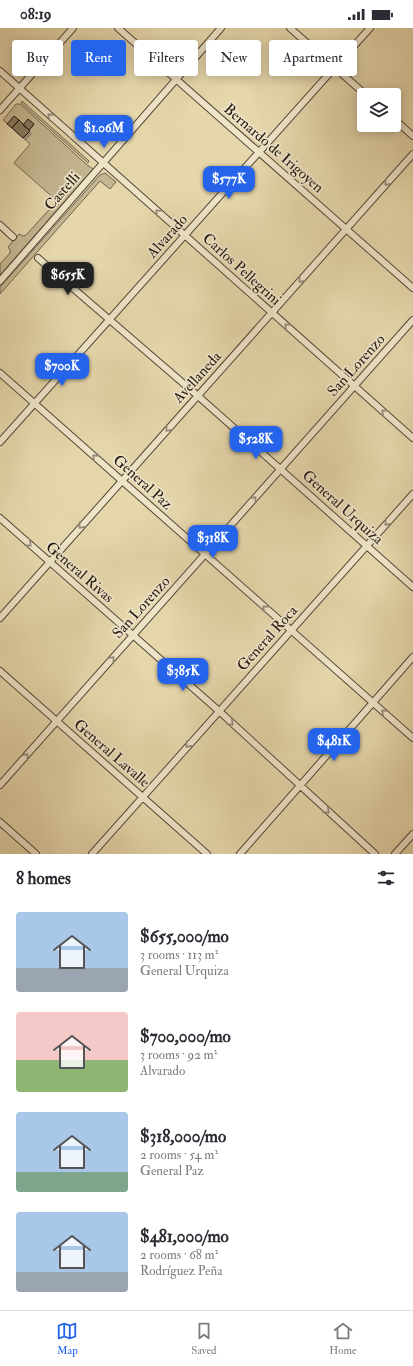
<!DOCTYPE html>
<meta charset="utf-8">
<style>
:root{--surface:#fff;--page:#f2f2f3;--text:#2b2b33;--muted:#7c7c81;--line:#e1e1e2;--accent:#2563eb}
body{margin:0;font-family:"IM FELL Double Pica",serif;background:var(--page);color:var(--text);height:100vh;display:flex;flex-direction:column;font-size:15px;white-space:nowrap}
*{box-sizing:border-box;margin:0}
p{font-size:13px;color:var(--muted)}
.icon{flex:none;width:22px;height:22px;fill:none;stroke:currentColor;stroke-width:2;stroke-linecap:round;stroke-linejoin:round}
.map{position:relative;height:826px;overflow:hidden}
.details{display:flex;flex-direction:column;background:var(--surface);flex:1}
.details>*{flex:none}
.banner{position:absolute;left:12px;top:12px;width:389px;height:36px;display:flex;gap:8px}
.controls{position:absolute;left:357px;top:60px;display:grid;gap:8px}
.controls a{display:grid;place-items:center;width:44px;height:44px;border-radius:4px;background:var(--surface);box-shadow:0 2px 10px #0003;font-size:20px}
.price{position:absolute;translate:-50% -34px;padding:0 9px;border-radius:8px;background:var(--accent);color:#fff;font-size:13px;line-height:26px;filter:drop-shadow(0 1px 2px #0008)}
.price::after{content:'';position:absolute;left:50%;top:24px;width:12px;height:9px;margin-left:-6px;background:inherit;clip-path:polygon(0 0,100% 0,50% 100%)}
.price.on{background:#222;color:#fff}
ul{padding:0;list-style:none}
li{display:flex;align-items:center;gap:12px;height:100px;padding:0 16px}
li span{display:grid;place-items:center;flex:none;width:112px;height:80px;border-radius:4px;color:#555}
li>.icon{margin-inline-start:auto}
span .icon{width:48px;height:48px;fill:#fffc;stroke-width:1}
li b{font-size:17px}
h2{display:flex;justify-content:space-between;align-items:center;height:48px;padding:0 16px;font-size:17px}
.chip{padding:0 14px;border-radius:4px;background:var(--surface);box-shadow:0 2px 10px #0003;font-size:14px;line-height:36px}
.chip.on{background:var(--accent);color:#fff}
.status{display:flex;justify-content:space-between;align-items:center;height:28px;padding:0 20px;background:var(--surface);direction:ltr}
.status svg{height:11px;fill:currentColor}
.tab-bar{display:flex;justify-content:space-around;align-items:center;height:56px;border-top:1px solid var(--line);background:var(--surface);font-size:11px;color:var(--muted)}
.tab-bar a{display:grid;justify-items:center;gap:2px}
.tab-bar .on{color:var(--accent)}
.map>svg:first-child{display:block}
</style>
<div class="status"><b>08:19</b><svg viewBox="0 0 49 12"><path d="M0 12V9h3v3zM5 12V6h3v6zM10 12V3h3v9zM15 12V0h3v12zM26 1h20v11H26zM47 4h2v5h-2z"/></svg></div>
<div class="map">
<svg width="413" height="826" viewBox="0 0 413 826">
<rect width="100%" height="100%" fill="#e5d6ab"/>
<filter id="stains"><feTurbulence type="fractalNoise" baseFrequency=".005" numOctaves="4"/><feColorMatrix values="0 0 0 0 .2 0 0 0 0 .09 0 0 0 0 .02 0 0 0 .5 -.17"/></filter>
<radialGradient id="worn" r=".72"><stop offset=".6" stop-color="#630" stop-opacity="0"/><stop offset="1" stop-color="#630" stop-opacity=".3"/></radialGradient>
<path fill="#c4b691" stroke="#736651" d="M22 73 89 133 88 135 21 75Z
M16 76H20L86 136 93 141 0 247V236L10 225V222L8 219 19 206 23 208 26 207 57 173 14 135 30 116 3 92Z
M105 145 116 154 110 161 100 153 0 266V259L100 147Z"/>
<path fill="#0003" d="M29 92 34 98 29 103 32 106 26 112 8 96 26 101Z"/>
<path fill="#877a61" stroke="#221711" d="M14 88 19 92 12 100 7 96Z
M28 91 34 96 29 102 23 97Z
M19 92 30 103 23 110 12 100Z"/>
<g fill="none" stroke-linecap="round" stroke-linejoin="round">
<g stroke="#534738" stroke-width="8">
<path id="street" d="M118 0 413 260
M290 0 366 67
M0 43 413 410
M0 82 73 0
M394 91 413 108
M0 197 13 209
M38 230 198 368 413 559
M0 253 221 0
M0 345 413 710
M0 414 370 0
M0 490 219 683 375 826
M0 590 413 126
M0 643 207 826
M0 757 413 292
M0 794 36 826
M92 826 413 466
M240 826 413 629
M395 826 413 806"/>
</g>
<use href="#street" stroke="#eee4c8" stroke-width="6"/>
</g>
<defs><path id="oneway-chevron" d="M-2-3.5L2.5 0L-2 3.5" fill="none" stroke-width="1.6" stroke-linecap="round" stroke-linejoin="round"/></defs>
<g stroke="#928876">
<use href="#oneway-chevron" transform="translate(50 88) rotate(-139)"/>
<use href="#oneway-chevron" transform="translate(387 155) rotate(132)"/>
<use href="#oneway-chevron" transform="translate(158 184) rotate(-138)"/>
<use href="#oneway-chevron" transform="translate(301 252) rotate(132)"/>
<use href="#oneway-chevron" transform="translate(287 298) rotate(-138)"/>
<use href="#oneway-chevron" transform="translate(384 384) rotate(-138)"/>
<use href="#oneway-chevron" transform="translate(168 401) rotate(132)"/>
<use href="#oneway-chevron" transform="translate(95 429) rotate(-139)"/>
<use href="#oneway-chevron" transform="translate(254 471) rotate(-48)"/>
<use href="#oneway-chevron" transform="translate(387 495) rotate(132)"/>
<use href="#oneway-chevron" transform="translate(81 498) rotate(132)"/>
<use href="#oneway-chevron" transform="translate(29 516) rotate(41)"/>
<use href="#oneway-chevron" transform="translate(265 580) rotate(-139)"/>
<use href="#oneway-chevron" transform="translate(112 631) rotate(-49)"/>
<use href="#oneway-chevron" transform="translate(384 684) rotate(-138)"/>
<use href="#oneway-chevron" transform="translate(231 695) rotate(42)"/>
<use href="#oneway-chevron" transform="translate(188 717) rotate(132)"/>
<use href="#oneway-chevron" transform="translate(26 728) rotate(-48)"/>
<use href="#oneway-chevron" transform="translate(327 783) rotate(42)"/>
</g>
<g text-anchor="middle" stroke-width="3.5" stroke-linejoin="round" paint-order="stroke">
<g font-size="15" fill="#221711" stroke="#eee4c8">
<text transform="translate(274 120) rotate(41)" y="5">Bernardo de Irigoyen</text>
<text transform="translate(62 163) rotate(-49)" y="5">Castelli</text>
<text transform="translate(167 208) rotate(-48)" y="5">Alvarado</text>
<text transform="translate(242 241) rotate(42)" y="5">Carlos Pellegrini</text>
<text transform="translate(356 337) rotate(-48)" y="5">San Lorenzo</text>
<text transform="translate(197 349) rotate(-48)" y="5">Avellaneda</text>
<text transform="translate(143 454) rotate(42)" y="5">General Paz</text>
<text transform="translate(343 479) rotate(42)" y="5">General Urquiza</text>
<text transform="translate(80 544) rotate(41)" y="5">General Rivas</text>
<text transform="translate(141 579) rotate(-48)" y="5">San Lorenzo</text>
<text transform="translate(267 610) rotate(-48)" y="5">General Roca</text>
<text transform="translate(112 725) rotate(41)" y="5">General Lavalle</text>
</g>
</g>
<rect width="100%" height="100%" filter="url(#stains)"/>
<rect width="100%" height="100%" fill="url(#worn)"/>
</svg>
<div class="controls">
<a><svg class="icon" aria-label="layers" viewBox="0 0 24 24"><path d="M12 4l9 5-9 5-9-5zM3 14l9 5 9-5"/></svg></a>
</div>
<b class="price" style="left:104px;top:121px">$1.06M</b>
<b class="price" style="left:229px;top:172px">$577K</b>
<b class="price on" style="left:68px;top:268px">$655K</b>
<b class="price" style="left:62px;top:359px">$700K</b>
<b class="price" style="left:256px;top:432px">$528K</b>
<b class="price" style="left:213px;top:531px">$318K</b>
<b class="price" style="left:183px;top:664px">$385K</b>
<b class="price" style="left:334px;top:734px">$481K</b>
<div class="banner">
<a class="chip">Buy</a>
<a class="chip on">Rent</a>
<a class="chip">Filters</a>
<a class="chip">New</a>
<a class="chip">Apartment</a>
</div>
</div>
<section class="details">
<h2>8 homes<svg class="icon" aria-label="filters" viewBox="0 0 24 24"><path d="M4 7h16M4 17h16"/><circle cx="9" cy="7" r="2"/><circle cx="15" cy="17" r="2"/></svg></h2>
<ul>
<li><span style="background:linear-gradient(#a9c7e8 70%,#9aa5b1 0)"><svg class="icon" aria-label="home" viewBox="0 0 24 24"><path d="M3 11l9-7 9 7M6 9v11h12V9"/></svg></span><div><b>$655,000/mo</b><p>3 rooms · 113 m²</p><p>General Urquiza</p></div></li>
<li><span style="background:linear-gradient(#f6c9c9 60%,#8fb573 0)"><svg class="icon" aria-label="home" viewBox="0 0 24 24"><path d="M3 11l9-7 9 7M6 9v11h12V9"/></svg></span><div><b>$700,000/mo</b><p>3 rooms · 92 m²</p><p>Alvarado</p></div></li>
<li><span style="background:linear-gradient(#a9c7e8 75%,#7fa58c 0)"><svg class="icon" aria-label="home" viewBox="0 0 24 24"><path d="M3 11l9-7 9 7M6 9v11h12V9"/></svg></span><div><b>$318,000/mo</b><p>2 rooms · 54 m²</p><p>General Paz</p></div></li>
<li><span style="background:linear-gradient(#a9c7e8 75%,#9aa5b1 0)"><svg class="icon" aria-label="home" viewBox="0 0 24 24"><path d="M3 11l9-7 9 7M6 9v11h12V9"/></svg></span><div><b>$481,000/mo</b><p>2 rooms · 68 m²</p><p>Rodríguez Peña</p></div></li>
</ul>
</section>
<nav class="tab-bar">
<a class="on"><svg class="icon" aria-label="map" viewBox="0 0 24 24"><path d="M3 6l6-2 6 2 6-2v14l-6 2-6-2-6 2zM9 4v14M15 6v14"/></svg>Map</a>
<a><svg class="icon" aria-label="saved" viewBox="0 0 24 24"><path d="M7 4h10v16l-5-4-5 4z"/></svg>Saved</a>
<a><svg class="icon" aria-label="home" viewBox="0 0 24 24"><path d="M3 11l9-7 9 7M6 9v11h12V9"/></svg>Home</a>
</nav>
